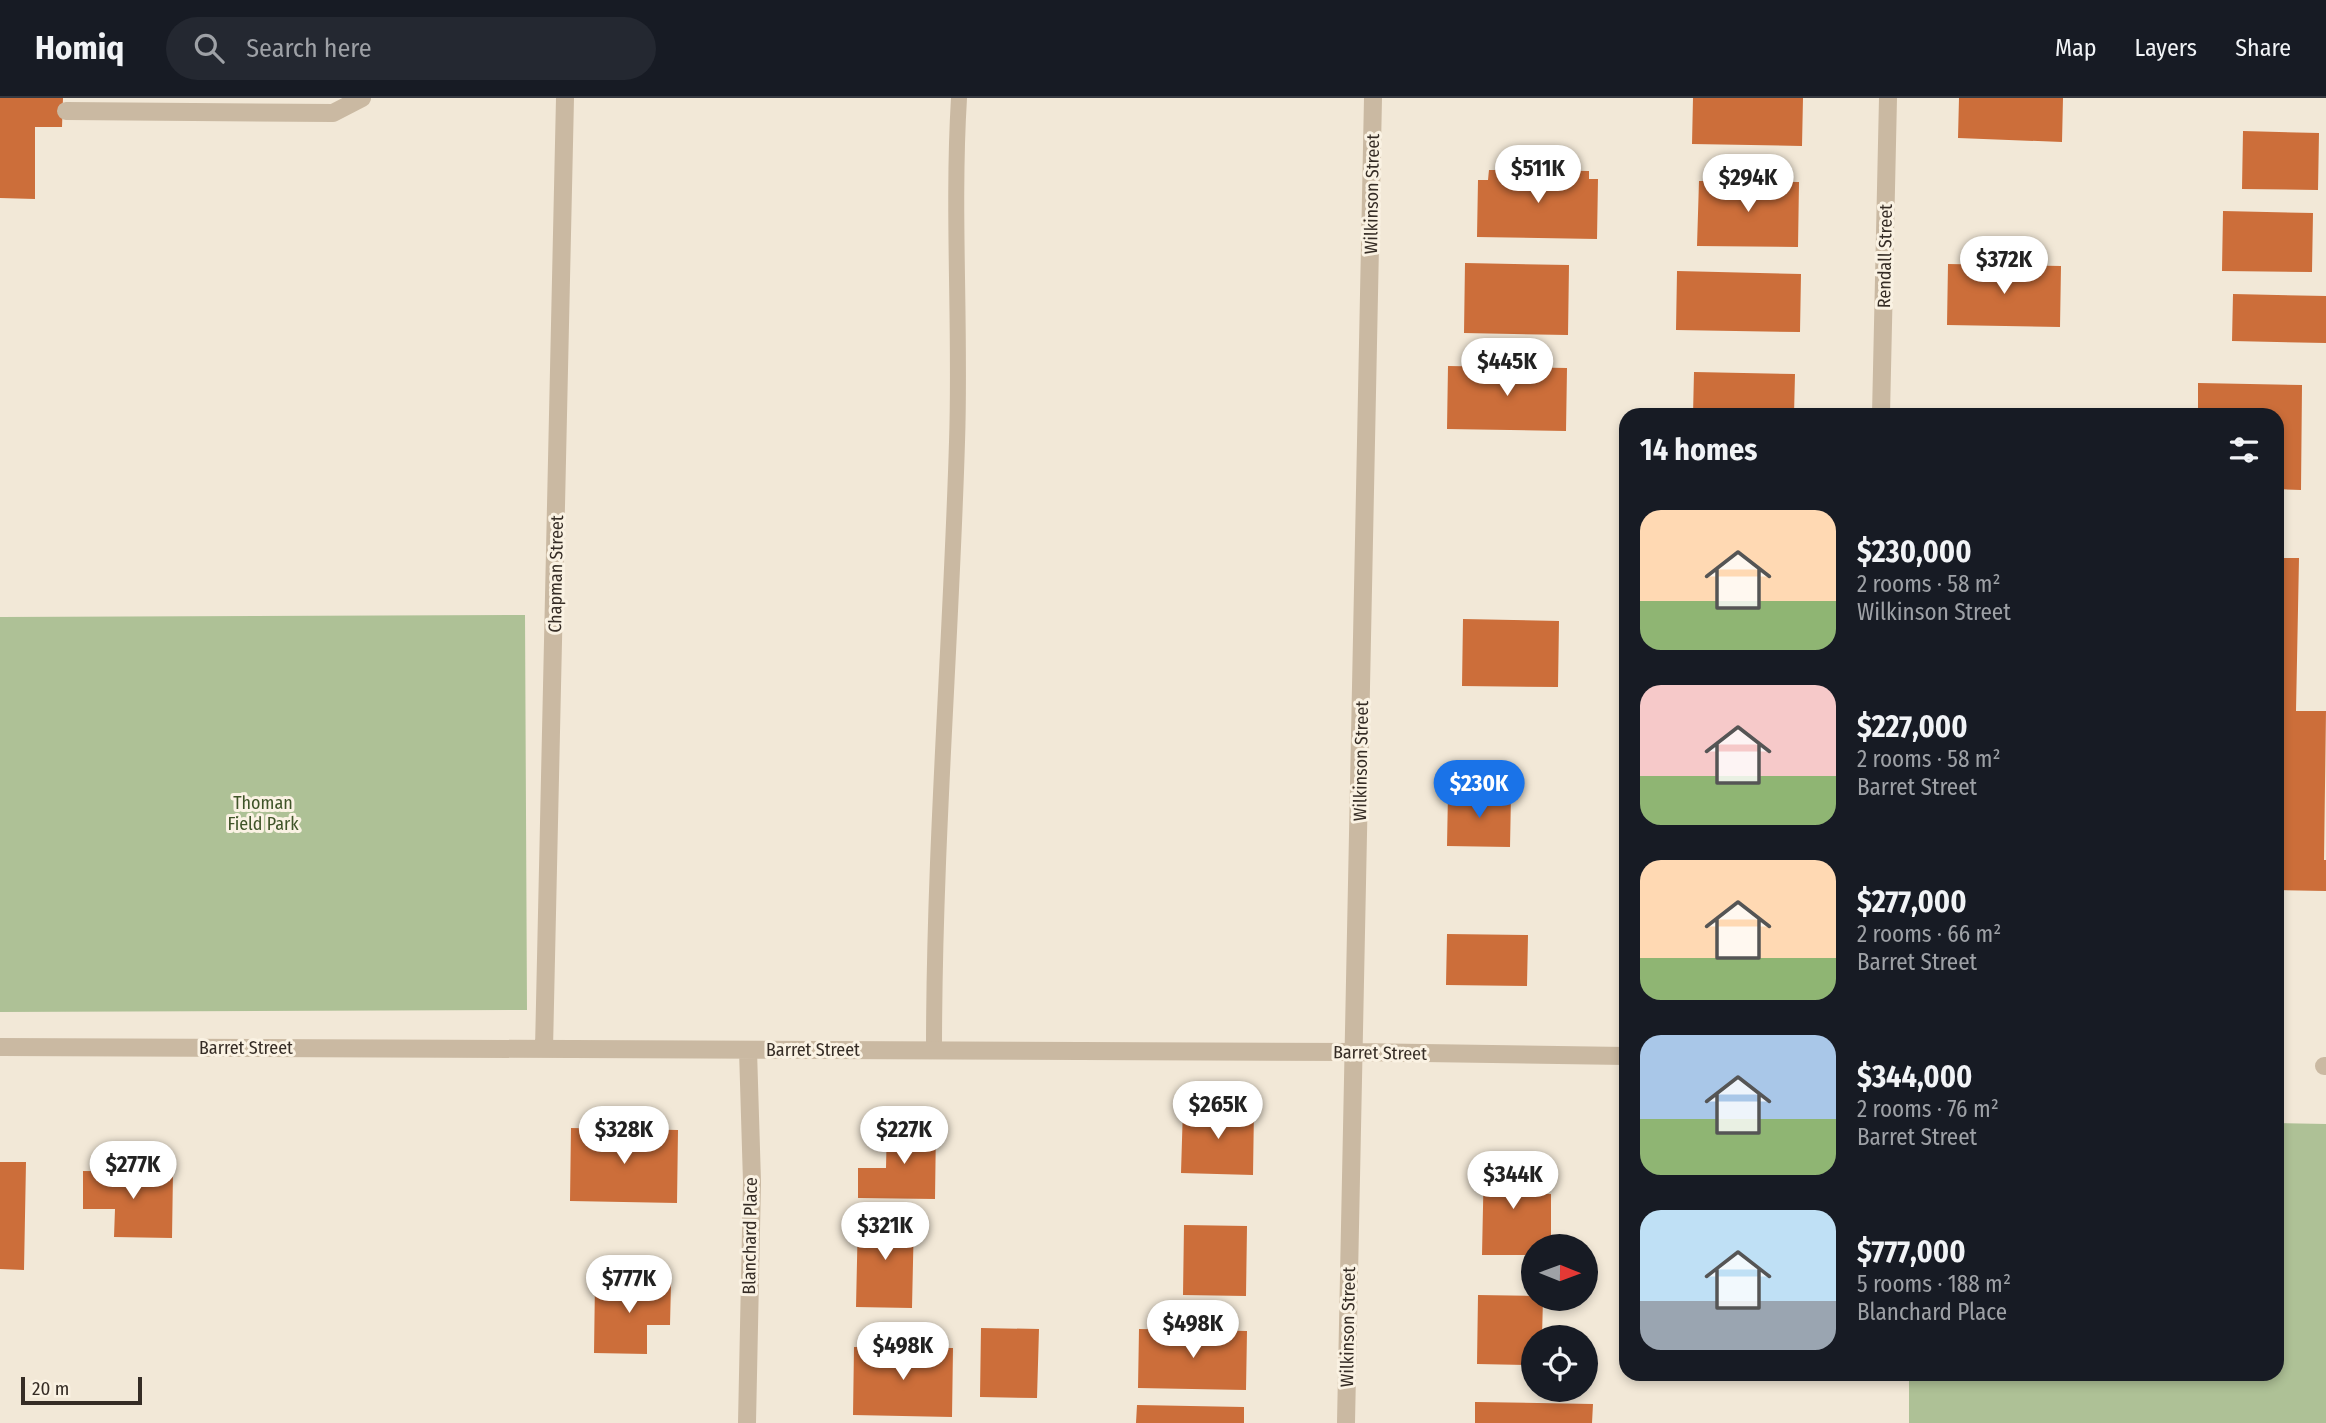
<!DOCTYPE html>
<meta charset="utf-8">
<style>
:root{--surface:#171b24;--page:#242831;--text:#f1f3f6;--muted:#9ea1a6;--line:#363941;--accent:#1a73e8}
body{margin:0;font-family:"Fira Sans Condensed",sans-serif;background:var(--page);color:var(--text);height:100vh;display:flex;flex-direction:column;font-size:26px;white-space:nowrap}
*{box-sizing:border-box;margin:0}
p{font-size:23px;color:var(--muted)}
.icon{flex:none;width:38px;height:38px;fill:none;stroke:currentColor;stroke-width:2;stroke-linecap:round;stroke-linejoin:round}
.map{position:relative;flex:1;overflow:hidden}
.panel{position:absolute;left:1619px;top:310px;width:665px;height:973px;display:flex;flex-direction:column;background:var(--surface);border-radius:21px;box-shadow:0 4px 10px #0003}
.panel>*{flex:none}
.needle{width:46px;rotate:91deg}
.tools{position:absolute;left:1521px;top:1136px;display:grid;gap:14px}
.tools a{display:grid;place-items:center;width:77px;height:77px;border-radius:50%;background:var(--surface);box-shadow:0 4px 10px #0003;font-size:35px}
.scale{position:absolute;left:21px;bottom:18px;width:121px;box-sizing:border-box;padding-left:7px;border:4px solid #352c25;border-top:0;font-size:19px;line-height:24px;white-space:nowrap;color:#352c25;-webkit-text-stroke:5px #faf2e3;paint-order:stroke}
.price{position:absolute;translate:-50% -60px;padding:0 16px;border-radius:24px;background:#fff;color:#222;font-size:23px;line-height:46px;filter:drop-shadow(0 2px 4px #0008)}
.price::after{content:'';position:absolute;left:50%;top:42px;width:21px;height:16px;margin-left:-10px;background:inherit;clip-path:polygon(0 0,100% 0,50% 100%)}
.price.on{background:var(--accent);color:#fff}
ul{padding:0;list-style:none}
li{display:flex;align-items:center;gap:21px;height:175px;padding:0 21px}
li span{display:grid;place-items:center;flex:none;width:196px;height:140px;border-radius:21px;color:#555}
li>.icon{margin-inline-start:auto}
span .icon{width:84px;height:84px;fill:#fffc;stroke-width:1}
li b{font-size:30px}
h2{display:flex;justify-content:space-between;align-items:center;height:84px;padding:0 21px;font-size:30px}
header{display:flex;align-items:center;gap:42px;box-sizing:border-box;height:98px;padding:0 35px;background:var(--surface);border-bottom:2px solid var(--line)}
header strong{font-size:33px}
nav{display:flex;gap:38px;margin-inline-start:auto;font-size:24px}
.search{width:490px;height:63px;background:var(--page);display:flex;align-items:center;gap:18px;box-sizing:border-box;padding:0 24px;border-radius:38px;color:var(--muted);font-size:26px}
.map>svg:first-child{display:block}
</style>
<header>
<strong>Homiq</strong>
<div class="search"><svg class="icon" aria-label="search" viewBox="0 0 24 24"><circle cx="10" cy="10" r="6"/><path d="M15 15l6 6"/></svg>Search here</div>
<nav><a>Map</a><a>Layers</a><a>Share</a></nav>
</header>
<div class="map">
<svg width="2326" height="1325" viewBox="0 0 2326 1325">
<rect width="100%" height="100%" fill="#f2e8d7"/>
<path fill="#aec196" d="M525 517 527 912 0 914V519Z
M2277 1025 2326 1026V1325H1909V1276H2277Z"/>
<path fill="#cc6e3a" d="M0 0H63L62 29H35V101L0 100Z
M1693 0H1803L1802 48 1692 46Z
M1959 0H2063L2062 44 1958 40Z
M2243 33 2319 35 2318 92 2242 91Z
M1489 72 1589 73V81H1598L1597 141 1477 139 1478 82H1488Z
M1699 83 1799 84 1798 149 1697 148Z
M2223 113 2313 115 2312 174 2222 173Z
M1465 165 1569 167 1568 237 1464 235Z
M1948 166 2061 168 2060 229 1947 227Z
M1677 173 1801 176 1800 234 1676 232Z
M2233 196 2326 198V245L2232 243Z
M1448 268 1567 270 1566 333 1447 331Z
M1694 274 1795 276 1794 317H1693Z
M2198 285 2302 287 2301 392 2277 391V317H2198Z
M2277 460H2299L2296 613H2326L2324 762H2326V793L2277 792Z
M1463 521 1559 523 1558 589 1462 588Z
M1448 695 1511 697 1510 749 1447 748Z
M1447 836 1528 837 1527 888 1446 887Z
M1183 1009 1254 1010 1253 1077 1181 1075Z
M887 1026 936 1027 935 1101 858 1100V1070H886Z
M571 1030 678 1032 677 1105 570 1103Z
M1484 1061 1527 1062V1095L1551 1096V1148H1533V1157H1482Z
M0 1064H26L24 1172 0 1171Z
M83 1073 173 1074 172 1140 114 1139 115 1111H83Z
M858 1118 914 1119 912 1210 856 1209Z
M1184 1127 1247 1128 1246 1198 1183 1197Z
M595 1183 671 1185 670 1227H647V1256L594 1255Z
M1478 1197 1533 1198V1200H1543L1542 1239H1533V1267L1477 1266Z
M981 1230 1039 1231 1037 1300 980 1299Z
M1139 1231 1247 1233 1246 1292 1138 1290Z
M854 1249 953 1250 952 1319 853 1317Z
M1475 1304 1593 1306 1592 1325H1475Z
M1137 1307 1244 1309V1325H1136Z"/>
<g fill="none" stroke-linecap="round" stroke-linejoin="round">
<path stroke="#cab9a2" stroke-width="16" d="M934 952C934 749 951 547 957 344 961 229 952 115 959 0"/>
<path stroke="#cab9a2" stroke-width="18" d="M66 13 333 15 362 0
M1881 317 1888 0
M0 949 1355 954 1626 958
M544 951 565 0
M2324 968H2326
M747 1325 752 1084 748 952
M1346 1325 1373 0"/>
</g>
<g text-anchor="middle" stroke-width="6" stroke-linejoin="round" paint-order="stroke">
<g font-size="18" fill="#352c25" stroke="#faf2e3">
<text transform="translate(1372 96) rotate(-89)" y="6">Wilkinson Street</text>
<text transform="translate(1885 158) rotate(-89)" y="6">Rendall Street</text>
<text transform="translate(556 476) rotate(-89)" y="6">Chapman Street</text>
<text transform="translate(1361 663) rotate(-89)" y="6">Wilkinson Street</text>
<text x="246" y="956">Barret Street</text>
<text x="813" y="958">Barret Street</text>
<text transform="translate(1380 955) rotate(1)" y="6">Barret Street</text>
<text transform="translate(750 1138) rotate(-89)" y="6">Blanchard Place</text>
<text transform="translate(1348 1229) rotate(-89)" y="6">Wilkinson Street</text>
</g>
<g font-size="18" fill="#3f5428" stroke="#faf2e3">
<text x="263" y="711">Thoman<tspan x="263" dy="21">Field Park</tspan></text>
</g>
</g>
</svg>
<div class="tools">
<a><svg class="needle" viewBox="-14 -14 28 28"><path d="M0-13l5 13h-10z" fill="#e53935"/><path d="M0 13l5-13h-10z" fill="#9ea1a6"/></svg></a>
<a><svg class="icon" aria-label="locate" viewBox="0 0 24 24"><circle cx="12" cy="12" r="6"/><path d="M12 2v4M12 18v4M2 12h4M18 12h4"/></svg></a>
</div>
<div class="scale">20 m</div>
<b class="price" style="left:1538px;top:107px">$511K</b>
<b class="price" style="left:1748px;top:116px">$294K</b>
<b class="price" style="left:2004px;top:198px">$372K</b>
<b class="price" style="left:1507px;top:300px">$445K</b>
<b class="price on" style="left:1479px;top:722px">$230K</b>
<b class="price" style="left:1218px;top:1043px">$265K</b>
<b class="price" style="left:624px;top:1068px">$328K</b>
<b class="price" style="left:904px;top:1068px">$227K</b>
<b class="price" style="left:133px;top:1103px">$277K</b>
<b class="price" style="left:1513px;top:1113px">$344K</b>
<b class="price" style="left:885px;top:1164px">$321K</b>
<b class="price" style="left:629px;top:1217px">$777K</b>
<b class="price" style="left:1193px;top:1262px">$498K</b>
<b class="price" style="left:903px;top:1284px">$498K</b>
<section class="panel">
<h2>14 homes<svg class="icon" aria-label="filters" viewBox="0 0 24 24"><path d="M4 7h16M4 17h16"/><circle cx="9" cy="7" r="2"/><circle cx="15" cy="17" r="2"/></svg></h2>
<ul>
<li><span style="background:linear-gradient(#ffd9b3 65%,#8fb573 0)"><svg class="icon" aria-label="home" viewBox="0 0 24 24"><path d="M3 11l9-7 9 7M6 9v11h12V9"/></svg></span><div><b>$230,000</b><p>2 rooms · 58 m²</p><p>Wilkinson Street</p></div></li>
<li><span style="background:linear-gradient(#f6c9c9 65%,#8fb573 0)"><svg class="icon" aria-label="home" viewBox="0 0 24 24"><path d="M3 11l9-7 9 7M6 9v11h12V9"/></svg></span><div><b>$227,000</b><p>2 rooms · 58 m²</p><p>Barret Street</p></div></li>
<li><span style="background:linear-gradient(#ffd9b3 70%,#8fb573 0)"><svg class="icon" aria-label="home" viewBox="0 0 24 24"><path d="M3 11l9-7 9 7M6 9v11h12V9"/></svg></span><div><b>$277,000</b><p>2 rooms · 66 m²</p><p>Barret Street</p></div></li>
<li><span style="background:linear-gradient(#a9c7e8 60%,#8fb573 0)"><svg class="icon" aria-label="home" viewBox="0 0 24 24"><path d="M3 11l9-7 9 7M6 9v11h12V9"/></svg></span><div><b>$344,000</b><p>2 rooms · 76 m²</p><p>Barret Street</p></div></li>
<li><span style="background:linear-gradient(#bfe0f5 65%,#9aa5b1 0)"><svg class="icon" aria-label="home" viewBox="0 0 24 24"><path d="M3 11l9-7 9 7M6 9v11h12V9"/></svg></span><div><b>$777,000</b><p>5 rooms · 188 m²</p><p>Blanchard Place</p></div></li>
</ul>
</section>
</div>
